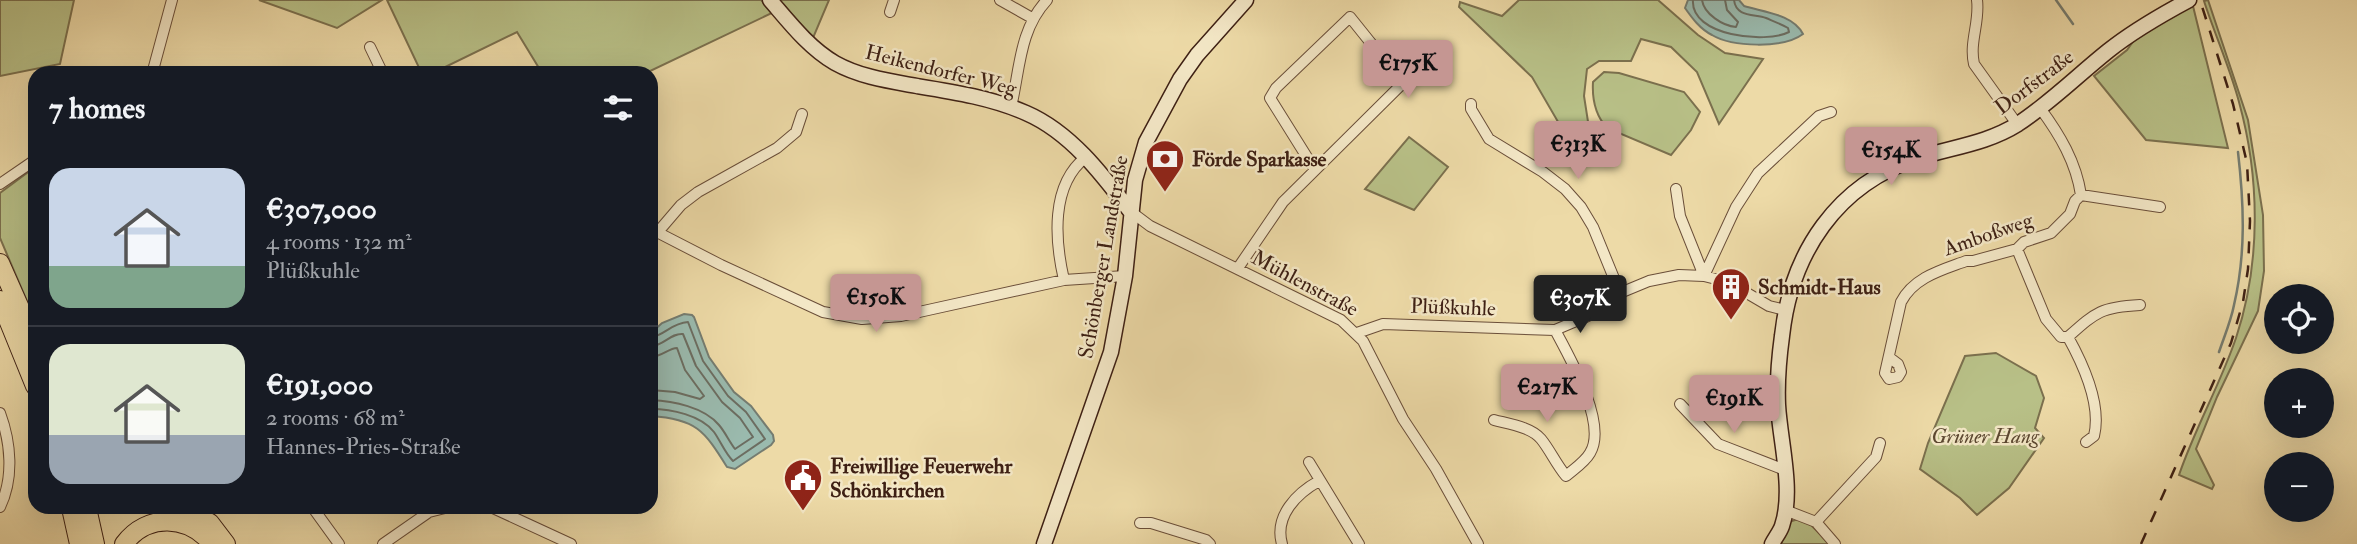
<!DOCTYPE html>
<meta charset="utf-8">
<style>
:root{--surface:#171b24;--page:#20242c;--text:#f1f3f6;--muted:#9ea1a6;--line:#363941;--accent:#c59692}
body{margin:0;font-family:"IM FELL Double Pica",serif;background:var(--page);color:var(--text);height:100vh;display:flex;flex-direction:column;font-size:26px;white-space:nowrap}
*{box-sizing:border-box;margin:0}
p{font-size:23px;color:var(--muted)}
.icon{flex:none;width:38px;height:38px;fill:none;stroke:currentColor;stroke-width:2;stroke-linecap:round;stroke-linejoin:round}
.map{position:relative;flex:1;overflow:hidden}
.drawer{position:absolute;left:28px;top:66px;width:630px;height:448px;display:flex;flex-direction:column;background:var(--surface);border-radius:21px;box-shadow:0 7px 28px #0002}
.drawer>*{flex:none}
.tools{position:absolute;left:2264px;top:284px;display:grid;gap:14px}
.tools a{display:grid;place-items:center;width:70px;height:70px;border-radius:50%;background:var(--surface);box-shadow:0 7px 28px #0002;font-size:35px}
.price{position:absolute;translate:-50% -60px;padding:0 16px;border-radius:7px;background:var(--accent);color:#111;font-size:23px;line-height:46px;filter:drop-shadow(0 2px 4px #0008)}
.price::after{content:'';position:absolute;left:50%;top:42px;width:21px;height:16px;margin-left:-10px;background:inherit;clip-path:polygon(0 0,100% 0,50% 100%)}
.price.current{background:#222;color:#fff}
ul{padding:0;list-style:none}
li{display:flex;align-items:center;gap:21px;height:175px;padding:0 21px}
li+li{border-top:2px solid var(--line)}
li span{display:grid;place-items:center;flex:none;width:196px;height:140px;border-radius:21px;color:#555}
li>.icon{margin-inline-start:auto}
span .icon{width:84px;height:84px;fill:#fffc;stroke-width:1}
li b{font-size:30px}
h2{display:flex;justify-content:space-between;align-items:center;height:84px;padding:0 21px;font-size:30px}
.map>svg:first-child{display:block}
</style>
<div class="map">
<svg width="2357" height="544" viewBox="0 0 2357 544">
<rect width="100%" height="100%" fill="#eddaa7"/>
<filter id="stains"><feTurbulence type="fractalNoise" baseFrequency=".00286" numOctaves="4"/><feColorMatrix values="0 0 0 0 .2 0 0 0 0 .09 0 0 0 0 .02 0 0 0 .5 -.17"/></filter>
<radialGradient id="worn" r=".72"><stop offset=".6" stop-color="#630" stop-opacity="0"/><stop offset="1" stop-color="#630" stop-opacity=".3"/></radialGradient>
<path fill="#b8c087" stroke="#7b704e" stroke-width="2" d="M0 0H74L60 64 0 76Z
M259 0H382L337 28Z
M387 0H761L774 12 646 73H542L517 32 433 73 422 74Z
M779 0H829L813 38Z
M1519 0H1658L1698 35 1725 53 1763 59 1719 124 1697 72 1671 47 1641 39 1631 61H1599L1587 69 1584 96 1589 128 1588 136 1561 127 1532 77 1459 7 1460 2 1502 16Z
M2208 0 2248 120 2263 215 2264 271 2258 311 2217 397 2196 449 2214 485 2212 489 2179 475C2195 428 2220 385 2236 338 2261 263 2260 178 2239 102 2230 68 2215 35 2204 1Z
M2192 2 2228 148 2146 140 2094 76 2127 50 2137 36Z
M1604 72 1619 73 1684 92 1700 112 1691 130 1671 155 1607 128C1595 115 1592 99 1593 82Z
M1409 137 1448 167 1414 210 1365 189Z
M35 167V320L0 238V193Z
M1996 353 2036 376 2044 398 2035 428 2044 438 2009 488 1977 515 1960 498 1920 469 1928 443 1965 356Z
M1798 519 1811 525 1830 544H1781L1789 522Z"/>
<path fill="#9abaae" stroke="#757c70" stroke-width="2" d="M1688 0H1739L1744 6C1763 12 1793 14 1803 34 1783 49 1732 47 1712 35 1700 29 1692 18 1685 8Z
M684 314 692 315 694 317 709 357 734 392 751 406 773 435 774 441 771 445 735 469 727 467C704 430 696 419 651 416V333L662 323Z"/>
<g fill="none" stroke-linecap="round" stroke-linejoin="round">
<path stroke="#6c6d61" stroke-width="2" d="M1693 0C1690 36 1766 44 1789 32L1788 28C1781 24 1773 21 1766 18 1753 14 1736 17 1734 0
M1702 0C1704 14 1723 26 1736 27L1738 22 1727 10 1725 0
M651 337C664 336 671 323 688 322L703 361 728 396 746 412 765 439 733 461C725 453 721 442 714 432 701 415 671 409 651 409
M651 346C664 346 670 333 683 334L696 366 722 402 740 418 753 437 735 449C729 441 725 432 719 425 704 407 673 401 651 400
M651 357C661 357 669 348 677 348L685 370 704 396 700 399 675 392 651 390"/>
<path stroke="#757c70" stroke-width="2.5" d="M2056 0 2073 24
M2219 352C2224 337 2231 321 2234 305 2246 254 2244 204 2238 152"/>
<g stroke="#6a4e39" stroke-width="12">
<path id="street" d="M1000 0 1032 18
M1977 0C1980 22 1969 42 1974 64L2017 124
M890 12 894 0
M370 47 383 74
M152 74 172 0
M1471 104V109L1489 139 1543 172 1565 189 1581 207 1593 227 1620 293
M1011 107C1020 70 1019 30 1047 0
M0 184 35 160
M1676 189 1680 216 1704 276
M2081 195 2160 207
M1130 211 1150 226 1341 320 1363 341 1403 419 1436 469 1478 544
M651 229 721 265 823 312 862 319 901 316 1064 280 1125 276
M657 233 681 205 698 192 777 148 796 132 802 114
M2017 249 2046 319 2061 337H2068C2083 364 2102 404 2094 436L2086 442
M1238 268 1283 202 1403 83 1350 17 1276 88 1270 98 1315 170
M1704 276 1736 207 1758 173 1819 116 1831 112
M1064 280C1055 241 1050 185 1086 157
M1357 333 1383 324 1555 330 1588 316 1620 293 1649 281 1679 275 1704 276 1728 282 1769 306 1785 310
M2068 337C2096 312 2101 307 2140 305
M1890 358 1898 364 1901 372 1898 377 1889 379 1885 373 1901 302C1914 277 1942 270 1966 261H1973L2017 249 2024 242 2051 233 2070 214 2075 201 2081 195C2076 162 2060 135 2040 108
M1703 385 1778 402
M1680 404 1718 444 1785 470
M0 413C11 443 14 478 0 507
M1494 420C1509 424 1531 427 1541 439 1550 450 1556 464 1566 476 1574 469 1585 462 1590 453 1608 424 1569 356 1555 330
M1309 462 1359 544
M313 508 339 544
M493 508 571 544
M1785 510 1816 522 1835 544
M1816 522 1876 457 1880 443
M1140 523H1151L1206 540 1210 544
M383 544 429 512 445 508
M1282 544C1274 516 1297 493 1319 481"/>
</g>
<g stroke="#3e2014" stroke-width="17">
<path id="secondary" d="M770 0C789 22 809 48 835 63 860 77 889 81 917 86 954 92 992 98 1026 113 1070 132 1102 174 1130 211
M1044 544 1111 352 1125 276 1135 180 1146 142 1180 79 1197 55 1246 0
M1772 544C1775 538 1780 532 1782 526 1794 491 1780 441 1778 405 1777 382 1779 358 1782 336 1791 253 1837 184 1918 158 1952 147 1986 144 2018 124 2050 103 2078 75 2108 51 2133 31 2161 15 2189 0"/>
</g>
<g stroke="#3e2014" stroke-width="20">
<path id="highway" d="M0 263 35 342
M0 300 35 386
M71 508 79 544
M87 508 95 544
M184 508 210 523 226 544
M124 544C147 513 188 515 212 544"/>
</g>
<use href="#street" stroke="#f3e7c6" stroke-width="10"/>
<use href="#secondary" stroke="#f3e7c6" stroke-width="14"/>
<use href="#highway" stroke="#eddaa7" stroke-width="18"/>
<path stroke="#3e2014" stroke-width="2.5" stroke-dasharray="12 12" stroke-linecap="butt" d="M2141 544 2231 343 2243 302 2248 269 2250 221 2247 163 2233 104 2200 0"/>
</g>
<defs>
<g id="bank-pin" transform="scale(2.0125)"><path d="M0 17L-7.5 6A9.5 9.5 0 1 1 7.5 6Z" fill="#8f2418" stroke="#f3e7c6"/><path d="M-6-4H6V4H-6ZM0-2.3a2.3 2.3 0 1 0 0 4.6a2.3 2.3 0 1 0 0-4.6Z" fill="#fff"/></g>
<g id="building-pin" transform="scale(2.0125)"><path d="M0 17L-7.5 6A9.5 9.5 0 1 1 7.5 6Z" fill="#8f2418" stroke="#f3e7c6"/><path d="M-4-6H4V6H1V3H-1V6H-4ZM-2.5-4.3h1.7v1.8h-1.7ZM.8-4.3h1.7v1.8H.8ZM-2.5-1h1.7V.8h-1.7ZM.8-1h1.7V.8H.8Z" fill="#fff"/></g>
<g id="civic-pin" transform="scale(2.0125)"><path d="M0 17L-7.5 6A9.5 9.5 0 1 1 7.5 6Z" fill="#8f2418" stroke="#f3e7c6"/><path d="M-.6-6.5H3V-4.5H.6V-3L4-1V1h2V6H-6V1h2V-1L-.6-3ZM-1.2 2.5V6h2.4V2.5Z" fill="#fff"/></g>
</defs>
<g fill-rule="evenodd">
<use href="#bank-pin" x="1165" y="159"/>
<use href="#building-pin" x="1731" y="287"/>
<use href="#civic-pin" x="803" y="478"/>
</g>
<g text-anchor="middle" stroke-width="5" stroke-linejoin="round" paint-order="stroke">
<g font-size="21" fill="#3e2014" stroke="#f3e7c6">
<text transform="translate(941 70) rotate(14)" y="7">Heikendorfer Weg</text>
<text transform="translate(2034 82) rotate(-37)" y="7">Dorfstraße</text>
<text transform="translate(1988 234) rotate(-19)" y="7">Amboßweg</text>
<text transform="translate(1103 257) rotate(-80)" y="7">Schönberger Landstraße</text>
<text transform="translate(1305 283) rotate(28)" y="7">Mühlenstraße</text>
<text transform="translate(1453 307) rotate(2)" y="7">Plüßkuhle</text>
</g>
<g font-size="21" font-weight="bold" fill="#3e2014" stroke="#f3e7c6" text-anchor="start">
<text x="1192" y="166">Förde Sparkasse</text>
<text x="1758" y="294">Schmidt-Haus</text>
<text x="830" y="473">Freiwillige Feuerwehr<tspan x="830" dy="24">Schönkirchen</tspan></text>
</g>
<g font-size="21" font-style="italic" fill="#5c4831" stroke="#f3e7c6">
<text x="1985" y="443">Grüner Hang</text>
</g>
</g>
<rect width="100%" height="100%" filter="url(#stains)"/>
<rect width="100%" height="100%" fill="url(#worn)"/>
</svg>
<div class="tools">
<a><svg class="icon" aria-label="locate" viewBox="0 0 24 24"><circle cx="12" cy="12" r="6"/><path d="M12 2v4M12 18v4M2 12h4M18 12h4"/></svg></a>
<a>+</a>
<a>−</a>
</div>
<b class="price" style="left:1408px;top:100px">€175K</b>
<b class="price" style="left:1578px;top:181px">€313K</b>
<b class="price" style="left:1891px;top:187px">€154K</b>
<b class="price" style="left:876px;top:334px">€150K</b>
<b class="price current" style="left:1580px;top:335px">€307K</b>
<b class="price" style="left:1547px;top:424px">€217K</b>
<b class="price" style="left:1734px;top:435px">€191K</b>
<section class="drawer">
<h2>7 homes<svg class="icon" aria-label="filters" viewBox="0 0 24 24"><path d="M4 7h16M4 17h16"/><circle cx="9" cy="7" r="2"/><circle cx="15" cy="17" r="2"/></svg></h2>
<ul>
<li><span style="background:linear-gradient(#c9d6e8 70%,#7fa58c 0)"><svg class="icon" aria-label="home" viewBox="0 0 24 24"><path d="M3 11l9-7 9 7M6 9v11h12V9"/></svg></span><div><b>€307,000</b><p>4 rooms · 132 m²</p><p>Plüßkuhle</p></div></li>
<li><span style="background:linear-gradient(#dfe7d0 65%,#9aa5b1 0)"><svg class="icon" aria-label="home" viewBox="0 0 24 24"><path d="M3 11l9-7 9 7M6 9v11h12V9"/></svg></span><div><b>€191,000</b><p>2 rooms · 68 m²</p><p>Hannes-Pries-Straße</p></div></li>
</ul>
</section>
</div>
